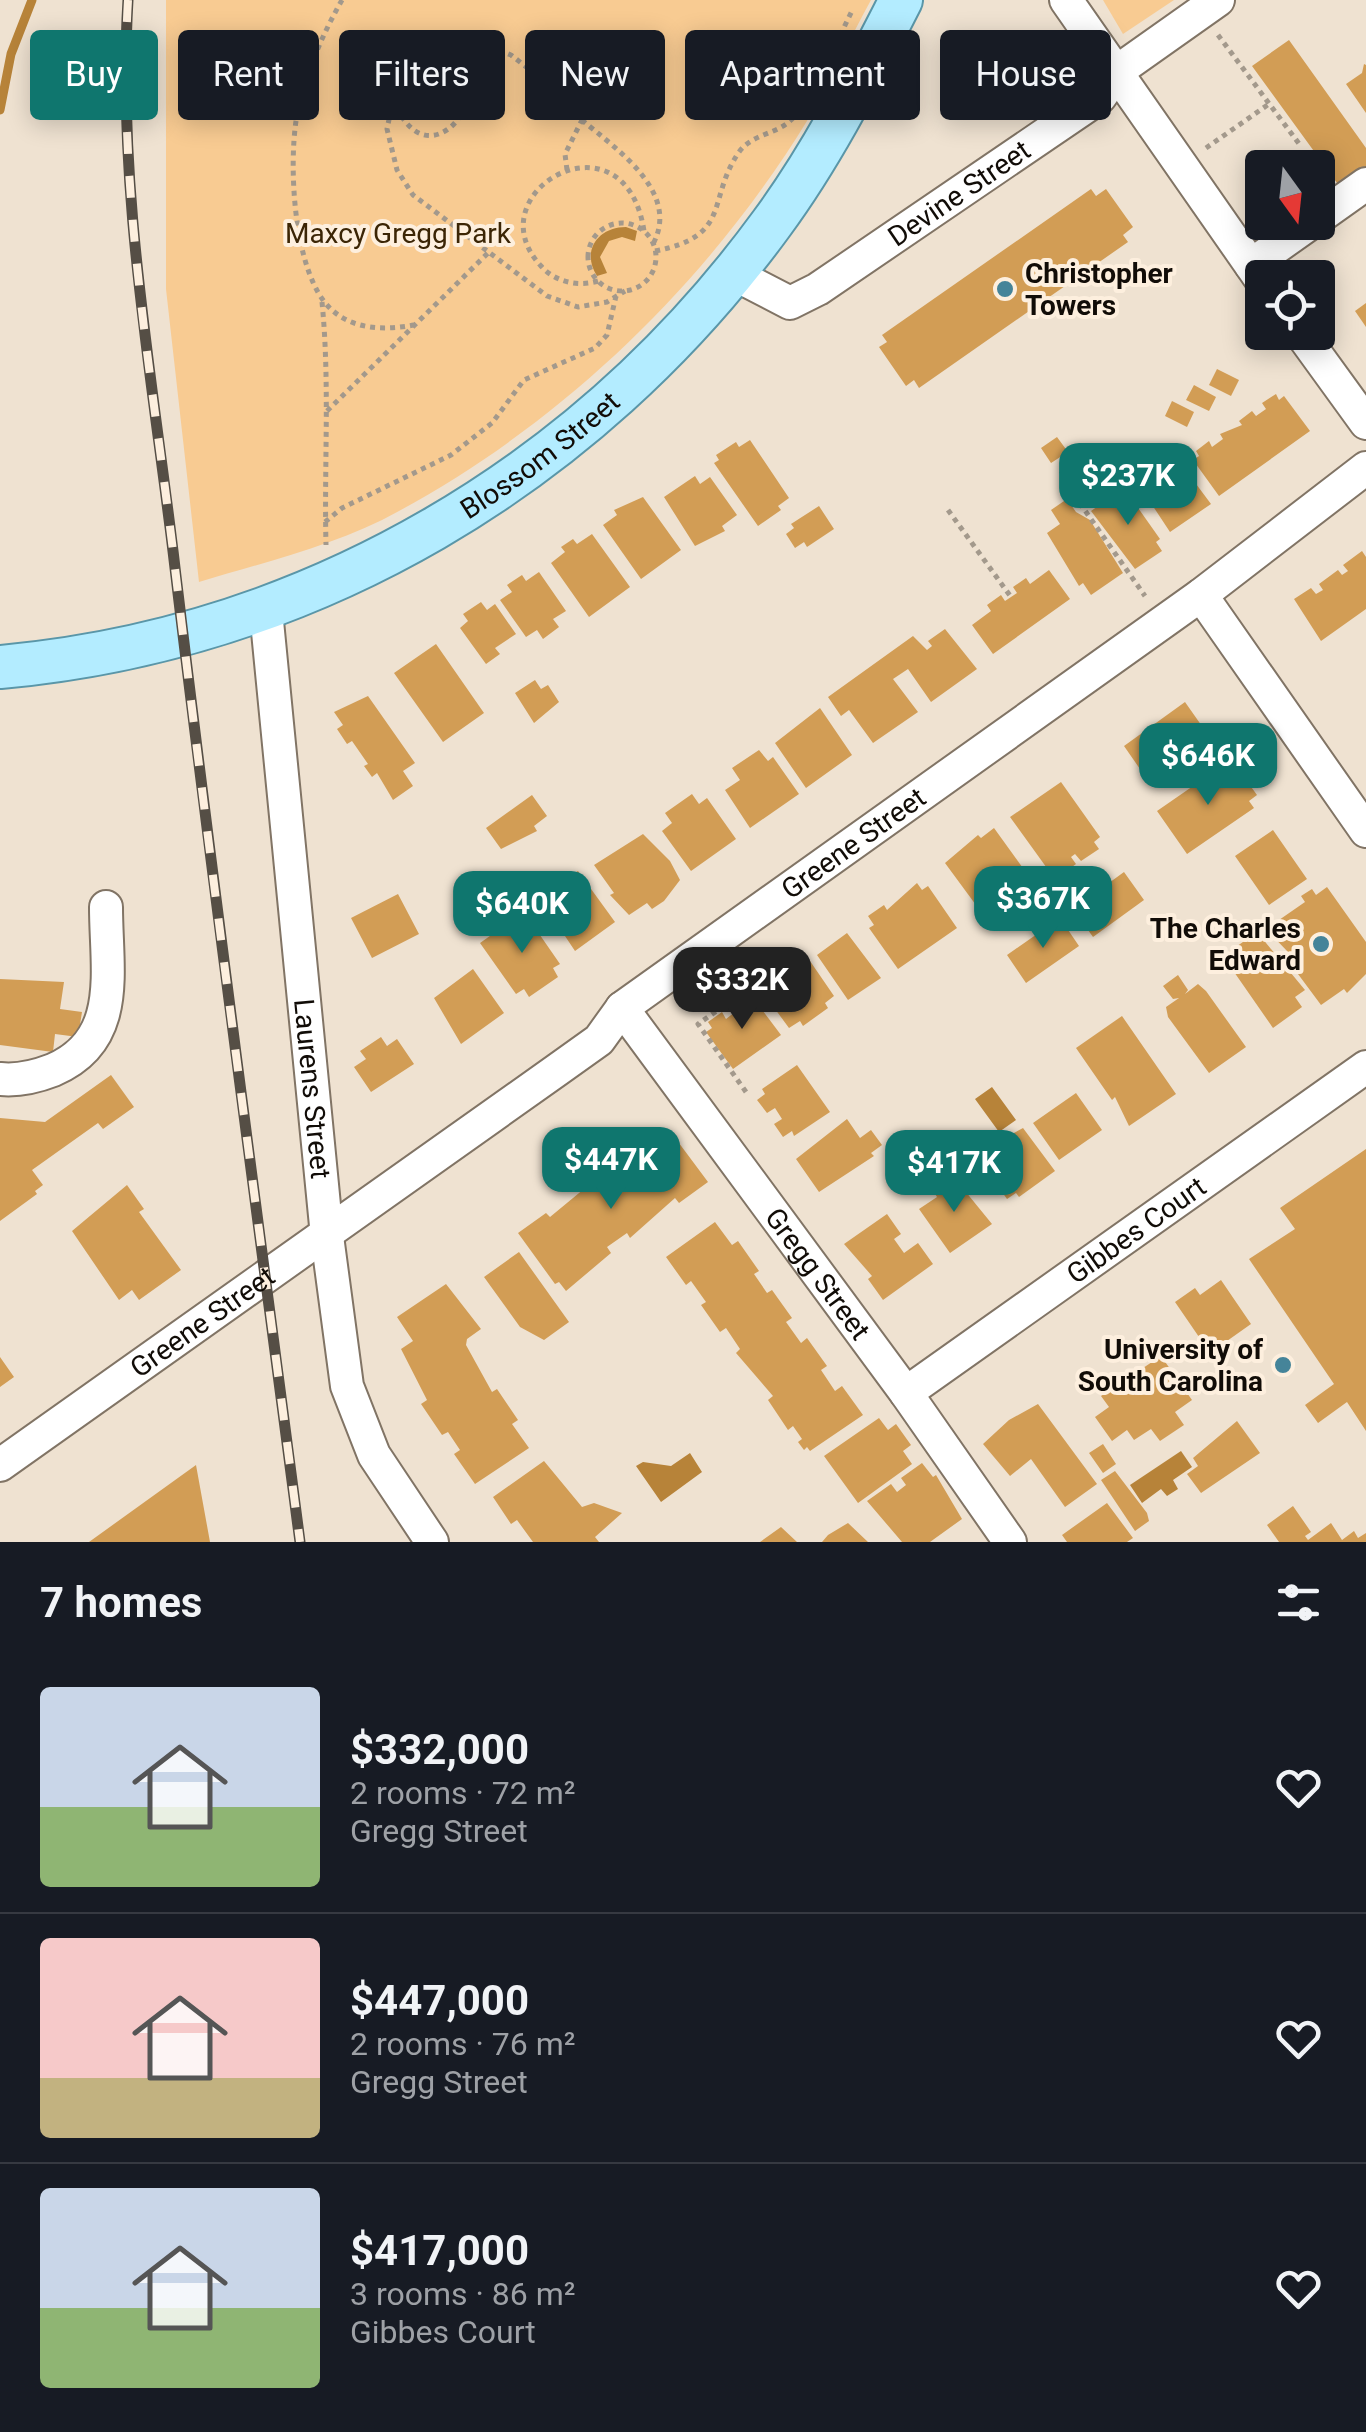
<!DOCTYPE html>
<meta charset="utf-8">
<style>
:root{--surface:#171b24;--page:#242831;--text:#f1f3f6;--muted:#9ea1a6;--line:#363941;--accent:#0f766e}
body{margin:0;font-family:Roboto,sans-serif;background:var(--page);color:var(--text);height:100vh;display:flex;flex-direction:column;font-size:38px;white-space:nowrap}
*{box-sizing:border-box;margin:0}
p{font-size:32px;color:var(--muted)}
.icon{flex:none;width:55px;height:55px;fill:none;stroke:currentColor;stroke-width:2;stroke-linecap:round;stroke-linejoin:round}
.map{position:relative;height:1542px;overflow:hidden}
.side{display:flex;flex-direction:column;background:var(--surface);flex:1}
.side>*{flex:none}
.banner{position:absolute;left:30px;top:30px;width:1308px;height:90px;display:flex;gap:20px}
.needle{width:65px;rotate:165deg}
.fabs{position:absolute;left:1245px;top:150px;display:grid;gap:20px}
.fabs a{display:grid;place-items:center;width:90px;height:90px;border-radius:10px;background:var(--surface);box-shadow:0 5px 25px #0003;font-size:50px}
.price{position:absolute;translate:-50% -85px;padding:0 22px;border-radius:20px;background:var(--accent);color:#fff;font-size:32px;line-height:65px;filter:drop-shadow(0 2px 5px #0008)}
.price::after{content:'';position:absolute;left:50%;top:60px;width:30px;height:22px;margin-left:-15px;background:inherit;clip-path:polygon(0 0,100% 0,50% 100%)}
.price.selected{background:#222;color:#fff}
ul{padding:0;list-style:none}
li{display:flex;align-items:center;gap:30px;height:250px;padding:0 40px}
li+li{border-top:2px solid var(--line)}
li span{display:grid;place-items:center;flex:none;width:280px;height:200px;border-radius:10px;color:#555}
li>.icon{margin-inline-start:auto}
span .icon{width:120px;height:120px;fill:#fffc;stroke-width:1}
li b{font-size:42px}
h2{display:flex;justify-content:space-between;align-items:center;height:120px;padding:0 40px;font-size:42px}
.pill{padding:0 35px;border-radius:10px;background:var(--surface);box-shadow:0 5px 25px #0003;font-size:35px;line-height:90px}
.pill.selected{background:var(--accent);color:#fff}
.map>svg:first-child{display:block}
</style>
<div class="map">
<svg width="1366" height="1542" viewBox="0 0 1366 1542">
<rect width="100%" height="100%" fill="#efe2d1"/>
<path fill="#f8cb92" d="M166 0H871C849 40 830 82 807 121 709 281 565 421 399 511 338 545 265 562 199 582L166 289Z
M1103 0H1174L1123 34Z"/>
<path fill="#b78339" d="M626 227 637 231 635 241 622 237 609 241 600 257 607 273 597 276C581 251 598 227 626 227Z
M992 1087 1016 1120 999 1132 975 1099Z
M1181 1451 1192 1467 1173 1480 1178 1489 1167 1496 1161 1489 1142 1503 1130 1485Z
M690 1453 702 1472 661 1502 636 1466 643 1462 671 1466Z"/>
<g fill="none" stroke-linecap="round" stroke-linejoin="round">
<path stroke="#b78339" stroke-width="9" d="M0 110 11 54 32 0"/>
</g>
<path fill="#d29d55" d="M1289 40 1366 148V169L1340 187 1252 66Z
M1364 64 1366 65V113L1346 84 1362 73Z
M1091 189 1096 196 1106 189 1133 227 1123 235 1128 242 919 388 914 380 906 386 879 347 887 342 882 335Z
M1366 303V327L1355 311Z
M1217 369 1239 380 1231 396 1209 385Z
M1194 385 1216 397 1209 411 1186 400Z
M1276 394 1279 400 1284 396 1310 431 1219 496 1193 460 1199 456 1196 451 1209 441 1212 447 1223 439 1220 434 1242 425 1239 421 1252 411 1256 416 1266 409 1262 403Z
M1172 401 1194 412 1187 427 1165 416Z
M1057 437 1068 452 1051 463 1041 448Z
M750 440 789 498 778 506 781 510 758 526 714 463 719 460 716 455 736 442 739 447Z
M1170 449 1211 504 1170 532 1133 476 1149 465 1157 476 1163 471 1155 460Z
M695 476 700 484 710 477 737 515 722 526 725 531 695 546 664 497Z
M1124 488 1160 539 1156 542 1162 551 1135 569 1091 511Z
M643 497 681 550 641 579 603 525 617 515 614 510Z
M1067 499 1076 512 1090 520 1123 573 1091 595 1083 583 1079 586 1047 533 1060 524 1051 510Z
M819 506 834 529 807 547 804 542 795 548 786 534 794 528 791 524Z
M592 534 630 587 589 617 551 563 565 552 561 547 573 539 577 544Z
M1362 551 1366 557V609L1321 641 1294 599 1311 588 1316 594 1323 590 1319 584 1338 570 1342 575 1348 571 1343 565Z
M1049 570 1070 599 993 654 972 625 991 611 987 605 1001 595 1005 601 1017 593 1013 587 1026 578 1030 584Z
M539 572 566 611 553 619 559 627 543 639 537 630 526 637 500 600 512 592 507 585 522 575 526 581Z
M481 602 487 610 495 604 516 634 495 648 500 654 486 664 460 628 468 621 463 614Z
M945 629 977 669 931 702 908 669 893 679 918 712 873 743 849 710 841 716 828 697 913 636 927 650 932 646 928 641Z
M436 644 484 713 443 742 394 673Z
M535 680 541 689 548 685 559 702 534 723 515 693Z
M368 696 415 763 403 771 413 786 393 800 377 773 372 777 364 766 368 764 352 741 347 744 337 729 343 725 334 712Z
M1185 702 1211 739 1149 782 1124 746Z
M820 708 852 755 806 788 775 743Z
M759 750 768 761 773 757 799 794 750 828 725 790 740 780 732 768Z
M1222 766 1227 773 1236 766 1257 795 1249 801 1254 808 1187 854 1157 811Z
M1061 782 1100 837 1094 842 1099 849 1081 861 1075 854 1071 857 1076 864 1061 875 1055 866 1049 871 1010 817Z
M692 794 699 804 707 798 736 839 691 871 662 831 672 823 665 813Z
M532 795 547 816 534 826 537 831 501 849 486 828Z
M994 828 1033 882 1023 889 1029 898 1017 907 1010 898 984 916 945 863 978 835 981 838Z
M1273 830 1307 879 1269 905 1235 856Z
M643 834 670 861 680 880 664 901 652 909 647 903 629 915 610 895 614 893 594 865Z
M578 871 615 922 575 951 563 933 571 927 560 912 553 918 540 900 556 889 553 884Z
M1124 872 1144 900 1093 937 1073 909Z
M917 883 922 890 928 886 957 928 898 969 869 928 874 925 868 916 884 905 887 910Z
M1327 887 1366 942V974L1347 993 1344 989 1321 1005 1298 974 1302 971 1297 965 1293 968 1284 955 1288 952 1266 929 1305 902 1301 896 1312 889 1316 895Z
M398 894 419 934 372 958 351 918Z
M477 911a12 12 0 1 1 24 0a12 12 0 1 1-24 0Z
M524 912 560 964 553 968 558 977 529 997 524 989 516 994 480 943Z
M1060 918 1079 946 1026 983 1007 955Z
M1257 932 1305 990 1295 997 1302 1007 1273 1028 1232 969 1226 954Z
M847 933 881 978 848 1000 817 955Z
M798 959 803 967 810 961 834 996 825 1003 828 1008 803 1026 800 1021 789 1028 764 994 769 990 765 984 777 975 782 982 791 975 786 968Z
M473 969 504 1013 461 1044 434 998Z
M1178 975 1188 990 1185 994 1198 984 1206 991 1246 1047 1209 1073 1168 1017 1166 1007 1179 998 1173 999 1163 986Z
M0 979 64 982 60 1009 82 1012 78 1037 55 1034 53 1052 0 1045Z
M743 998 748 1004 754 999 781 1035 733 1069 706 1032 712 1028 708 1022 722 1012 726 1019 735 1012 731 1006Z
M1122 1016 1176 1094 1129 1126 1115 1097 1112 1100 1076 1048Z
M381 1037 387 1046 397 1039 414 1064 371 1092 354 1067 366 1059 360 1051Z
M797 1065 830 1112 794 1136 792 1131 783 1137 774 1124 782 1119 775 1108 767 1113 757 1100 765 1094 762 1089Z
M111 1075 134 1107 103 1129 98 1123 32 1170 43 1185 35 1191 37 1194 0 1221V1118L45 1122Z
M1076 1093 1102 1130 1059 1160 1033 1123Z
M847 1119 860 1138 871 1130 882 1145 871 1153 874 1156 819 1192 796 1159Z
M1023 1128 1055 1171 1019 1197 1016 1193 1007 1199 985 1168 991 1165 981 1151Z
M673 1135 708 1182 679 1203 675 1198 630 1238 627 1233 607 1247 611 1253 566 1291 559 1282 555 1284 518 1233 546 1213 550 1217 596 1179 601 1185 644 1148 648 1153Z
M1366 1149V1431L1347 1402 1318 1423 1305 1405 1334 1384 1249 1259 1295 1229 1280 1208Z
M952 1175 992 1224 950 1253 919 1209 937 1197 932 1189Z
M127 1185 144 1209 139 1212 181 1270 139 1300 132 1290 119 1300 72 1231Z
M887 1214 901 1234 894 1239 904 1253 918 1243 933 1264 883 1300 868 1279 872 1276 844 1244Z
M715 1222 732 1245 738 1241 759 1271 754 1274 767 1293 772 1290 792 1318 786 1322 801 1343 807 1338 827 1366 821 1370 835 1391 842 1386 863 1415 810 1451 807 1447 804 1450 798 1442 802 1439 793 1426 788 1430 768 1400 773 1396 736 1353 740 1349 726 1328 720 1332 701 1305 706 1302 691 1281 686 1285 666 1257Z
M519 1252 569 1322 544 1340 520 1327 484 1277Z
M1221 1280 1251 1324 1210 1353 1175 1302 1195 1288 1200 1295Z
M446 1284 481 1329 467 1339 466 1345 492 1392 497 1389 518 1420 512 1424 529 1448 475 1484 454 1454 460 1450 448 1432 442 1435 421 1404 427 1400 401 1349 413 1341 397 1317Z
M1161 1356 1192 1400 1175 1412 1184 1425 1160 1441 1151 1429 1134 1440 1127 1430 1112 1441 1095 1417 1109 1407 1101 1396Z
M0 1357 14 1377 0 1387Z
M1038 1404 1097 1484 1065 1507 1031 1459 1010 1476 983 1444 1009 1420Z
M879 1418 888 1430 896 1424 911 1445 903 1451 912 1464 858 1503 824 1456Z
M1237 1421 1260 1453 1201 1493 1187 1474 1198 1466 1193 1458Z
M1103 1444 1116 1464 1103 1473 1089 1453Z
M544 1461 582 1507 594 1503 622 1513 595 1537 599 1542H533L517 1520 511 1524 493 1497Z
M922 1463 933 1477 936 1475 962 1519 930 1542H902L867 1501 891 1484 897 1492 906 1485 901 1478Z
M196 1465 210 1542H89Z
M1115 1471 1147 1513 1149 1521 1135 1531 1101 1480Z
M1107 1503 1133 1538 1127 1542H1067L1062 1535Z
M1293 1506 1311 1532 1305 1536 1308 1540 1331 1523 1342 1540 1354 1531 1358 1538 1366 1533V1542H1279L1267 1525Z
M848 1523 868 1542H822L828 1535Z
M781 1527 797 1542H760Z"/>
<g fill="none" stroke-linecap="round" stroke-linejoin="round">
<g stroke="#817465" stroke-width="36">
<g id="minor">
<path d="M1066 0 1262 281"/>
<path d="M1318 218 1366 184"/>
<path d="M1251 265 1312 222"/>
<path id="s1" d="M734 274 790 303 818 289 1100 97 1119 70 1218 0"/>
<path d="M1300 332 1366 423"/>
<path d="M1201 595 1366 831"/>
<path id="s2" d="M266 611 327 1236 347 1386 374 1455 432 1542"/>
<path id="s3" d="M622 1008 906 1393 1010 1542"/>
<path d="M0 1079C19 1081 35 1077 53 1070 123 1040 106 971 106 907"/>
<path id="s4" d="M906 1393 1366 1067"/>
<path id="s5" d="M0 1465 557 1070 599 1040 622 1008 1201 595 1366 468"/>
</g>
</g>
<g stroke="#5a96a8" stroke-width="46">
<g id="major">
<path id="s6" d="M0 667C311 639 588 475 772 223 823 154 862 76 901 0"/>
</g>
</g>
<path stroke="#a3998c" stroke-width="5" stroke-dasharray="5 5" stroke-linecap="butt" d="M342 0C321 37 303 79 296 121 289 169 294 260 323 300 345 330 382 331 414 325
M1218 35 1300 145
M393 98C431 203 526 53 415 65
M582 120C616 149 681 192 653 244
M1206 148 1269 104
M567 170 565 154 582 120 576 106 511 55 478 42H459L424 55 398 77 387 129 397 170 413 195 547 296 578 307 607 302 625 291
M588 257a34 34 0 1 1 68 0a34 34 0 1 1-68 0Z
M655 251C733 236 706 200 739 152 752 134 777 134 791 120 815 97 836 42 852 11
M598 281C578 287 555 282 541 266 472 192 625 106 644 231
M322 302C330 383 324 464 326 545
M327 411 489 252
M1097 448 1060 475 1145 596
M948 510 1011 597
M325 522 342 508 451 455 492 423 524 380 595 348 607 335 616 296
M738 966 750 984
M746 1092 698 1024 792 958"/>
<use href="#minor" stroke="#fff" stroke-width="32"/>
<use href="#major" stroke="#b3ecff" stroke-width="42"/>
<g stroke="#554e45" stroke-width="11">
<path id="rail" d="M128 0C117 183 151 370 173 551 212 882 257 1212 300 1542"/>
</g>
<use href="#rail" stroke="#fdefde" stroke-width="8" stroke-dasharray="22" stroke-linecap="butt"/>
</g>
<g fill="#458499" stroke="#fdefde" stroke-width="4">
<circle cx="1005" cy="289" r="10"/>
<circle cx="1321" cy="944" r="10"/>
<circle cx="1283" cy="1365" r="10"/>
</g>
<g text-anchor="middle" stroke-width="8" stroke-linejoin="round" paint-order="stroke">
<g font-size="28" fill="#110c07" stroke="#fdefde">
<text dy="10" stroke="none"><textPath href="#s1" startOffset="265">Devine Street</textPath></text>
<text dy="10" stroke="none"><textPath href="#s6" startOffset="588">Blossom Street</textPath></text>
<text dy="10" stroke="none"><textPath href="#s5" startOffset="1058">Greene Street</textPath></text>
<text dy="10" stroke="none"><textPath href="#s2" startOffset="480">Laurens Street</textPath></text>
<text dy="10" stroke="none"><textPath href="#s4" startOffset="282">Gibbes Court</textPath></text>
<text dy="10" stroke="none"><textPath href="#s3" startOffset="330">Gregg Street</textPath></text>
<text dy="10" stroke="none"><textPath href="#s5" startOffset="248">Greene Street</textPath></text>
</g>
<g font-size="28" fill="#3b2505" stroke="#fdefde">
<text x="398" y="243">Maxcy Gregg Park</text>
</g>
<g font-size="28" font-weight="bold" fill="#110c07" stroke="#fdefde" text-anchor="end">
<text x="1025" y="283" text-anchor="start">Christopher<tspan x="1025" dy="32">Towers</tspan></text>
<text x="1301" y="938">The Charles<tspan x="1301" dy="32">Edward</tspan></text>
<text x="1263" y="1359">University of<tspan x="1263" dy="32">South Carolina</tspan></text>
</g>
</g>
</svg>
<div class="fabs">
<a><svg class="needle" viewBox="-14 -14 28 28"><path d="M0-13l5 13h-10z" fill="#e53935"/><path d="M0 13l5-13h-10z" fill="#9ea1a6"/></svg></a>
<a><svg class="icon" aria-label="locate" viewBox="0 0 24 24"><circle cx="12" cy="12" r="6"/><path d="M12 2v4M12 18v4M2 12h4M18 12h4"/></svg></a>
</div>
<b class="price" style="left:1128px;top:528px">$237K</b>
<b class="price" style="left:1208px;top:808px">$646K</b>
<b class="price" style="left:1043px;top:951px">$367K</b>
<b class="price" style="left:522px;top:956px">$640K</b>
<b class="price selected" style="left:742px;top:1032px">$332K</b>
<b class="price" style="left:611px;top:1212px">$447K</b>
<b class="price" style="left:954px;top:1215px">$417K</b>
<div class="banner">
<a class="pill selected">Buy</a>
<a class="pill">Rent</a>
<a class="pill">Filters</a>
<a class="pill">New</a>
<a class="pill">Apartment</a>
<a class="pill">House</a>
</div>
</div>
<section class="side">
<h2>7 homes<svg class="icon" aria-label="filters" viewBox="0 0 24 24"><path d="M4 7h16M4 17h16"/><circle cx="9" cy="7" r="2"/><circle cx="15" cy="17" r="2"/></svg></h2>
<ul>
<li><span style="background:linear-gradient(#c9d6e8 60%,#8fb573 0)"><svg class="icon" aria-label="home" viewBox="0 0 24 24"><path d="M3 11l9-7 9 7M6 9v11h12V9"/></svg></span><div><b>$332,000</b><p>2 rooms · 72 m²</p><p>Gregg Street</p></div><svg class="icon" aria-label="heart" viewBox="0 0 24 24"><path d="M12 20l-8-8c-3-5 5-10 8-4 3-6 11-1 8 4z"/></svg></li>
<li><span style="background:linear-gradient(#f6c9c9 70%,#c2b280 0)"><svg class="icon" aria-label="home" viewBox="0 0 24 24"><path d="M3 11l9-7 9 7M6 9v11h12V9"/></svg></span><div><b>$447,000</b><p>2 rooms · 76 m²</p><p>Gregg Street</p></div><svg class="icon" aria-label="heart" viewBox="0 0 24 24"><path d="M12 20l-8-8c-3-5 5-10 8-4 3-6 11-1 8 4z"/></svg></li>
<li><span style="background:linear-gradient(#c9d6e8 60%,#8fb573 0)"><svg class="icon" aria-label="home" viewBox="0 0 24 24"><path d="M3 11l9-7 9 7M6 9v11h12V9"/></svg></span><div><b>$417,000</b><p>3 rooms · 86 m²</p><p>Gibbes Court</p></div><svg class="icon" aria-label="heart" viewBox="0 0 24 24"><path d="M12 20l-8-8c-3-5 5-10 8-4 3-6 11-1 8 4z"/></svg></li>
</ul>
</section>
